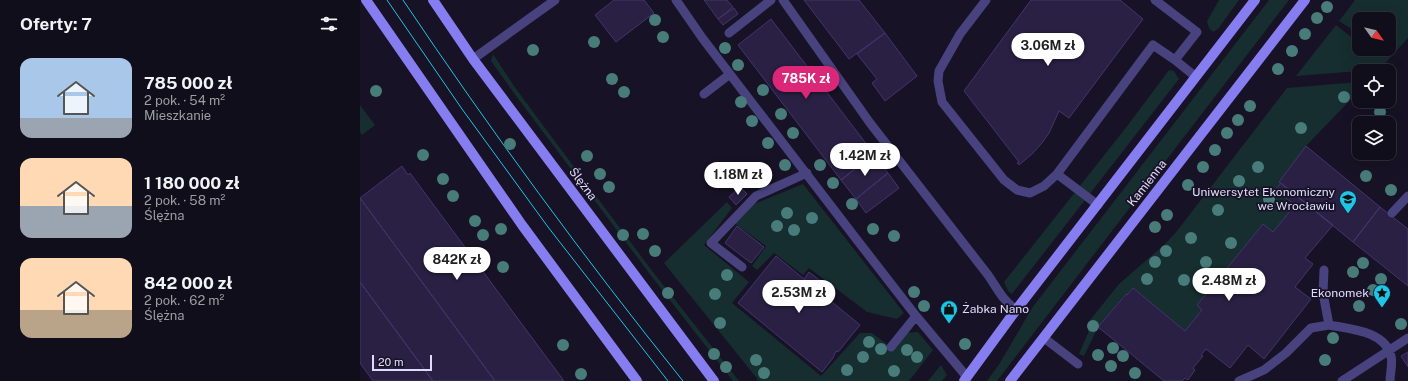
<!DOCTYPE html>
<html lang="pl">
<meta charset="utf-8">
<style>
:root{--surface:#110e1c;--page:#1a1725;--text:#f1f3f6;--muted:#9c9ca3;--line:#302e3b;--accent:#db2777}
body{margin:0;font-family:"Public Sans",sans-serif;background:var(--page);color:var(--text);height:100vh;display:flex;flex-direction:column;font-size:15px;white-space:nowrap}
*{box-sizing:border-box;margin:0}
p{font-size:13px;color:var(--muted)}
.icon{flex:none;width:22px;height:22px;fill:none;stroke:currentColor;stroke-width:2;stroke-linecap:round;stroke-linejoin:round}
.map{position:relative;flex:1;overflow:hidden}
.side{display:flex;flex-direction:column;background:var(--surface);width:360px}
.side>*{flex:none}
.needle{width:26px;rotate:124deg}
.fabs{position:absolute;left:992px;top:12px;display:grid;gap:8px}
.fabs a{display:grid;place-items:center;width:44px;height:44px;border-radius:8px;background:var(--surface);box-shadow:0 4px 16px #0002,0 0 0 1px var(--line);font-size:20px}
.scale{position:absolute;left:12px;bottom:10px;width:60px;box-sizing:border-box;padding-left:4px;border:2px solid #e0dbfb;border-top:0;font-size:11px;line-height:14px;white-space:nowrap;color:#e0dbfb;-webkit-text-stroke:3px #171225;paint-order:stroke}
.price{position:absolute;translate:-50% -34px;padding:0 9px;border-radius:14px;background:#fff;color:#222;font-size:13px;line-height:26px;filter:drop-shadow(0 1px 2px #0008)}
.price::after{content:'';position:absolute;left:50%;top:24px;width:12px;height:9px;margin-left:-6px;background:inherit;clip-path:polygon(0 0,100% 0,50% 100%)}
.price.on{background:var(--accent);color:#fff}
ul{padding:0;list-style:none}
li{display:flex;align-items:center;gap:12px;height:100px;padding:0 20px}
li span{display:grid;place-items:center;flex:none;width:112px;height:80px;border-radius:12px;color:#555}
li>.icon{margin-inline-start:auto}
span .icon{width:48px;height:48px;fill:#fffc;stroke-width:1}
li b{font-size:17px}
h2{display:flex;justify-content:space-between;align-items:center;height:48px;padding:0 20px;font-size:17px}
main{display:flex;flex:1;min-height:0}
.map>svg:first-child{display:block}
</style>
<main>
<section class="side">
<h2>Oferty: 7<svg class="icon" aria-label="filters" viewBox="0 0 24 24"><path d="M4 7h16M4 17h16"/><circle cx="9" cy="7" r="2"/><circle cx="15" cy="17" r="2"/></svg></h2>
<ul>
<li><span style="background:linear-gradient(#a9c7e8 75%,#9aa5b1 0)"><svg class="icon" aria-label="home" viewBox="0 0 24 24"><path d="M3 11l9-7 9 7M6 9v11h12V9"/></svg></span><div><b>785 000 zł</b><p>2 pok. · 54 m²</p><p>Mieszkanie</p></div></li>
<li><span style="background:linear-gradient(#ffd9b3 60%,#9aa5b1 0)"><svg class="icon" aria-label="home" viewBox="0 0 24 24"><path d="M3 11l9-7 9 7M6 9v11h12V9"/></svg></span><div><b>1 180 000 zł</b><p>2 pok. · 58 m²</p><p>Ślężna</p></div></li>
<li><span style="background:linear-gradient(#ffd9b3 65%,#b9a48a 0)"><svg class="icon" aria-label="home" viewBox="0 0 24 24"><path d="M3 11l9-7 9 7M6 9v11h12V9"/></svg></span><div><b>842 000 zł</b><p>2 pok. · 62 m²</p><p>Ślężna</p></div></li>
</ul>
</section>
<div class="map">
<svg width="1048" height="381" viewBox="0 0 1048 381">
<rect width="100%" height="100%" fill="#171225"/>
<path fill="#162e2f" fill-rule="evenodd" d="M859 0H879L858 29 853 32 849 28 847 21Z
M909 0H929L637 381H627L640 363 672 308Z
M995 0H1048V38L1018 71 1012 70 936 76 976 25 995 40 990 28 979 21ZM999 19H1029V49H999Z
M133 54 154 86 185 128 293 272 379 381H373L292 277 159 100 131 61Z
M809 70 814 71 819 79 652 294 648 291 644 282 768 125Z
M999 82V91L946 146 920 181 921 183 915 190 935 205 913 232 903 224 837 305 842 310 825 331 773 288 767 295 765 294 738 327 724 356 719 354 728 333 730 320 759 284 805 244 817 231 927 88Z
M0 105 15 125 2 135 0 132Z
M443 184 544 313 537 319 507 312 449 268 443 275 414 253 397 270 392 266 406 246 374 223 394 204Z
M367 202 372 208 344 245 389 282 372 303 461 376 500 333H512L532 348 544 333 558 332 573 350 549 381H399L304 263Z
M581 365 587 375 582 381H568Z"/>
<path fill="#2a2044" stroke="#43356d" d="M254 0H284L294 13 256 42 235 15Z
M344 0H367L373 7 358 19Z
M444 0H499L525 33 489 59Z
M671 0H760L783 19 709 118 699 111 689 133 682 143 672 154 659 165 657 163 659 162 604 91Z
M374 8 378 14 363 25 358 19Z
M411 19 514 154 481 180 378 45Z
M525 33 557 76 525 101 512 83 517 79 497 54Z
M946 146 1020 207 993 242 919 182Z
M514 154 528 173 496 199 481 180Z
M42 166 48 175 50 173 204 381H135L0 198Z
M528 173 539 188 506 213 496 199Z
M921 183 973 225 945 258 953 264 935 287 951 299 904 359 888 345 870 368 846 349 841 355 843 356 833 368 835 370 828 380 825 378 822 381H804L738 327 766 294 767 295 773 288 825 331 842 310 837 305 903 224 913 232 935 205 915 190Z
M380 187 387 194 376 205 369 197Z
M0 198 135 381H73L0 282Z
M1020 207 1048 229V286L993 242Z
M377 226 404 247 391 263 365 243Z
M416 256 500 325 478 352 476 351 473 358 462 372 378 303Z
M449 272 463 283 458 291 444 279Z
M0 282 73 381H13L0 363Z
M1048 352V367L1041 356Z"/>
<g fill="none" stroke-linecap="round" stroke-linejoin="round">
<path stroke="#48437f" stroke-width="9" d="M316 0 343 39 494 236 556 316 607 377
M423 0 510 123 628 275C639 291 641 298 656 310
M626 0 600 34 579 71 578 81 582 102 644 180 657 190 670 193 684 186 697 174 793 45 815 60
M795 0 837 32 815 60 836 77
M369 33 411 0
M113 59 195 0
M344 94 370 74
M697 174 738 205
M1032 213 1048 196
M382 267 351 243 396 196 447 173
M964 270 963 293 969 325C990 329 1025 331 1031 356 1033 363 1030 374 1030 381
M684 338 718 364
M531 347 556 316
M879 381 904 370 926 353 951 328 969 325
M982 381 1048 338"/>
<path stroke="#867df0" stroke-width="10" d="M6 0 162 225 277 381
M73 0 113 59 354 381
M604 381 656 310 895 0
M650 381 945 0"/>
<path stroke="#1dc6e4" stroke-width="1" d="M27 0 102 109 188 227 308 381
M43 0C131 131 224 258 323 381"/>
</g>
<g fill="#477c7a">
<circle cx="967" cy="7" r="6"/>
<circle cx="957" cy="18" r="6"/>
<circle cx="295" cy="20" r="6"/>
<circle cx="945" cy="34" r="6"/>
<circle cx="303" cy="37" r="6"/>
<circle cx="234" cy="42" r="6"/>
<circle cx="365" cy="48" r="6"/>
<circle cx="173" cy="50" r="6"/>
<circle cx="932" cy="51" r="6"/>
<circle cx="378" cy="65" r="6"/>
<circle cx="918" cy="69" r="6"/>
<circle cx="252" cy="79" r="6"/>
<circle cx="403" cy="90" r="6"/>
<circle cx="16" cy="91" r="6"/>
<circle cx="264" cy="92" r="6"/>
<circle cx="984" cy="97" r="6"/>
<circle cx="381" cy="102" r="6"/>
<circle cx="890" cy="106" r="6"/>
<circle cx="1020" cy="112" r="6"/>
<circle cx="421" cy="114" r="6"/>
<circle cx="878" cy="120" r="6"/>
<circle cx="392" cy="121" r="6"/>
<circle cx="941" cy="128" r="6"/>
<circle cx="433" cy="133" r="6"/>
<circle cx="867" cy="133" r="6"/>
<circle cx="408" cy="143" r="6"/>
<circle cx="150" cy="144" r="6"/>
<circle cx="855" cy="150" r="6"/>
<circle cx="63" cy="155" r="6"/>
<circle cx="227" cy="156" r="6"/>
<circle cx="425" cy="165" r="6"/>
<circle cx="460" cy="165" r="6"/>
<circle cx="843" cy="167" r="6"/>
<circle cx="898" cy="167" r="6"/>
<circle cx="240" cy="174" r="6"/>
<circle cx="1006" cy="176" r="6"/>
<circle cx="364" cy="178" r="6"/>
<circle cx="83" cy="179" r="6"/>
<circle cx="879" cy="181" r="6"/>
<circle cx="473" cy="183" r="6"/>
<circle cx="828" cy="185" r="6"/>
<circle cx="249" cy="187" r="6"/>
<circle cx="1031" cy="190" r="6"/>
<circle cx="93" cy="196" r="6"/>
<circle cx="909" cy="199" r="6"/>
<circle cx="492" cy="204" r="6"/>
<circle cx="858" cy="210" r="6"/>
<circle cx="427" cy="213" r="6"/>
<circle cx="807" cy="215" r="6"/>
<circle cx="452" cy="218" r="6"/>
<circle cx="115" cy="221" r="6"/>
<circle cx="417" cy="226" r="6"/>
<circle cx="795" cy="227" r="6"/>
<circle cx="141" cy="229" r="6"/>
<circle cx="513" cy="229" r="6"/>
<circle cx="434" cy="230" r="6"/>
<circle cx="283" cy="234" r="6"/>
<circle cx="123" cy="235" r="6"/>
<circle cx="263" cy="235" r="6"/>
<circle cx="534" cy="236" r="6"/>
<circle cx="831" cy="238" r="6"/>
<circle cx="871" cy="243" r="6"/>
<circle cx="295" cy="251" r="6"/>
<circle cx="806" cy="251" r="6"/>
<circle cx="795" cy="262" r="6"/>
<circle cx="846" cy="262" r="6"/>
<circle cx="1003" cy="263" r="6"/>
<circle cx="143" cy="267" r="6"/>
<circle cx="993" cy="272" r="6"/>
<circle cx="367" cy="275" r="6"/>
<circle cx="787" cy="279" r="6"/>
<circle cx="1021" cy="279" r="6"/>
<circle cx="824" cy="280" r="6"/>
<circle cx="1013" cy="290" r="6"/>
<circle cx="554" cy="292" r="6"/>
<circle cx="308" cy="293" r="6"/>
<circle cx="355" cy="294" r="6"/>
<circle cx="564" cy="306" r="6"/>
<circle cx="999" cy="306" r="6"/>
<circle cx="360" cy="323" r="6"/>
<circle cx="1041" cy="324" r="6"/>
<circle cx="733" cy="326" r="6"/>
<circle cx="973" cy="338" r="6"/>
<circle cx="509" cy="342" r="6"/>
<circle cx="605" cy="344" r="6"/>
<circle cx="203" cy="345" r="6"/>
<circle cx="753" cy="348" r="6"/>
<circle cx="521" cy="349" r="6"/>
<circle cx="547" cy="350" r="6"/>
<circle cx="354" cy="354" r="6"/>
<circle cx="738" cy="355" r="6"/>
<circle cx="763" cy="356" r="6"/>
<circle cx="503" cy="357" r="6"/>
<circle cx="557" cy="357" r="6"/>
<circle cx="396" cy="360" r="6"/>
<circle cx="965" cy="360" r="6"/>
<circle cx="751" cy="366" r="6"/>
<circle cx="366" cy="367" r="6"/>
<circle cx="487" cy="370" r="6"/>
<circle cx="534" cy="371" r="6"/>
<circle cx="404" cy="373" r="6"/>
<circle cx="775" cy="373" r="6"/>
<circle cx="221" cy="374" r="6"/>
</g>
<defs>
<g id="university-pin" transform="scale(0.9)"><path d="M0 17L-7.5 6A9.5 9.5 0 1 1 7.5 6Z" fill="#1dc6e4" stroke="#171225"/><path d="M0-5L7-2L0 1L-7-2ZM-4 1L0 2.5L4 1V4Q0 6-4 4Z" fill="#111"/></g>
<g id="sight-pin" transform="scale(0.9)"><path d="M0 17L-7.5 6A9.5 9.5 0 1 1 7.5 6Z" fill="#1dc6e4" stroke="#171225"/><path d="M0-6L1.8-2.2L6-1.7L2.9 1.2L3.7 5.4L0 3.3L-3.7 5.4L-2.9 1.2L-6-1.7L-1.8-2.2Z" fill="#111"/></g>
<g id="shop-pin" transform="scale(0.9)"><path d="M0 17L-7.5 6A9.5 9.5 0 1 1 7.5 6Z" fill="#1dc6e4" stroke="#171225"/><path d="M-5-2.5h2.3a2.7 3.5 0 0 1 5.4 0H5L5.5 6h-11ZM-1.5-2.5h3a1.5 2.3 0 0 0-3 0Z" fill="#111"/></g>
</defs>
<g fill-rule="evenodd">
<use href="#university-pin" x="988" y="199"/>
<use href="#sight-pin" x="1022" y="293"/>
<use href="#shop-pin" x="589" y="309"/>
</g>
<g text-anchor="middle" stroke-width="3.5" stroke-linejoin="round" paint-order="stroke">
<g font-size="12" fill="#e0dbfb" stroke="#171225">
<text transform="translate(787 183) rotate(-52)" y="4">Kamienna</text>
<text transform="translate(223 184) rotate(53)" y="4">Ślężna</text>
</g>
<g font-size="12" fill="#e0dbfb" stroke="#171225" text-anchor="end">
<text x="975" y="196">Uniwersytet Ekonomiczny<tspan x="975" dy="14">we Wrocławiu</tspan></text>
<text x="1009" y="297">Ekonomek</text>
<text x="602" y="313" text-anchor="start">Żabka Nano</text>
</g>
</g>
</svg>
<div class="fabs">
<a><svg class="needle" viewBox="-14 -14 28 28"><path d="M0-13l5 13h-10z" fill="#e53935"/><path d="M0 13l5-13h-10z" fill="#9c9ca3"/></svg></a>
<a><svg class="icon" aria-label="locate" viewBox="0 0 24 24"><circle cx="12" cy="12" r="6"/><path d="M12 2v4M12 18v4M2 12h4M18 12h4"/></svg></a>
<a><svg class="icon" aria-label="layers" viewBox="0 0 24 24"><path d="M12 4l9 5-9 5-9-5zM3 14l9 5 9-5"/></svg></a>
</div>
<div class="scale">20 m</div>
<b class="price" style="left:688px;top:67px">3.06M zł</b>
<b class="price on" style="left:446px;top:100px">785K zł</b>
<b class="price" style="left:505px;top:177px">1.42M zł</b>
<b class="price" style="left:378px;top:196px">1.18M zł</b>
<b class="price" style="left:97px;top:281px">842K zł</b>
<b class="price" style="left:869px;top:302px">2.48M zł</b>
<b class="price" style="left:439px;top:314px">2.53M zł</b>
</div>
</main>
